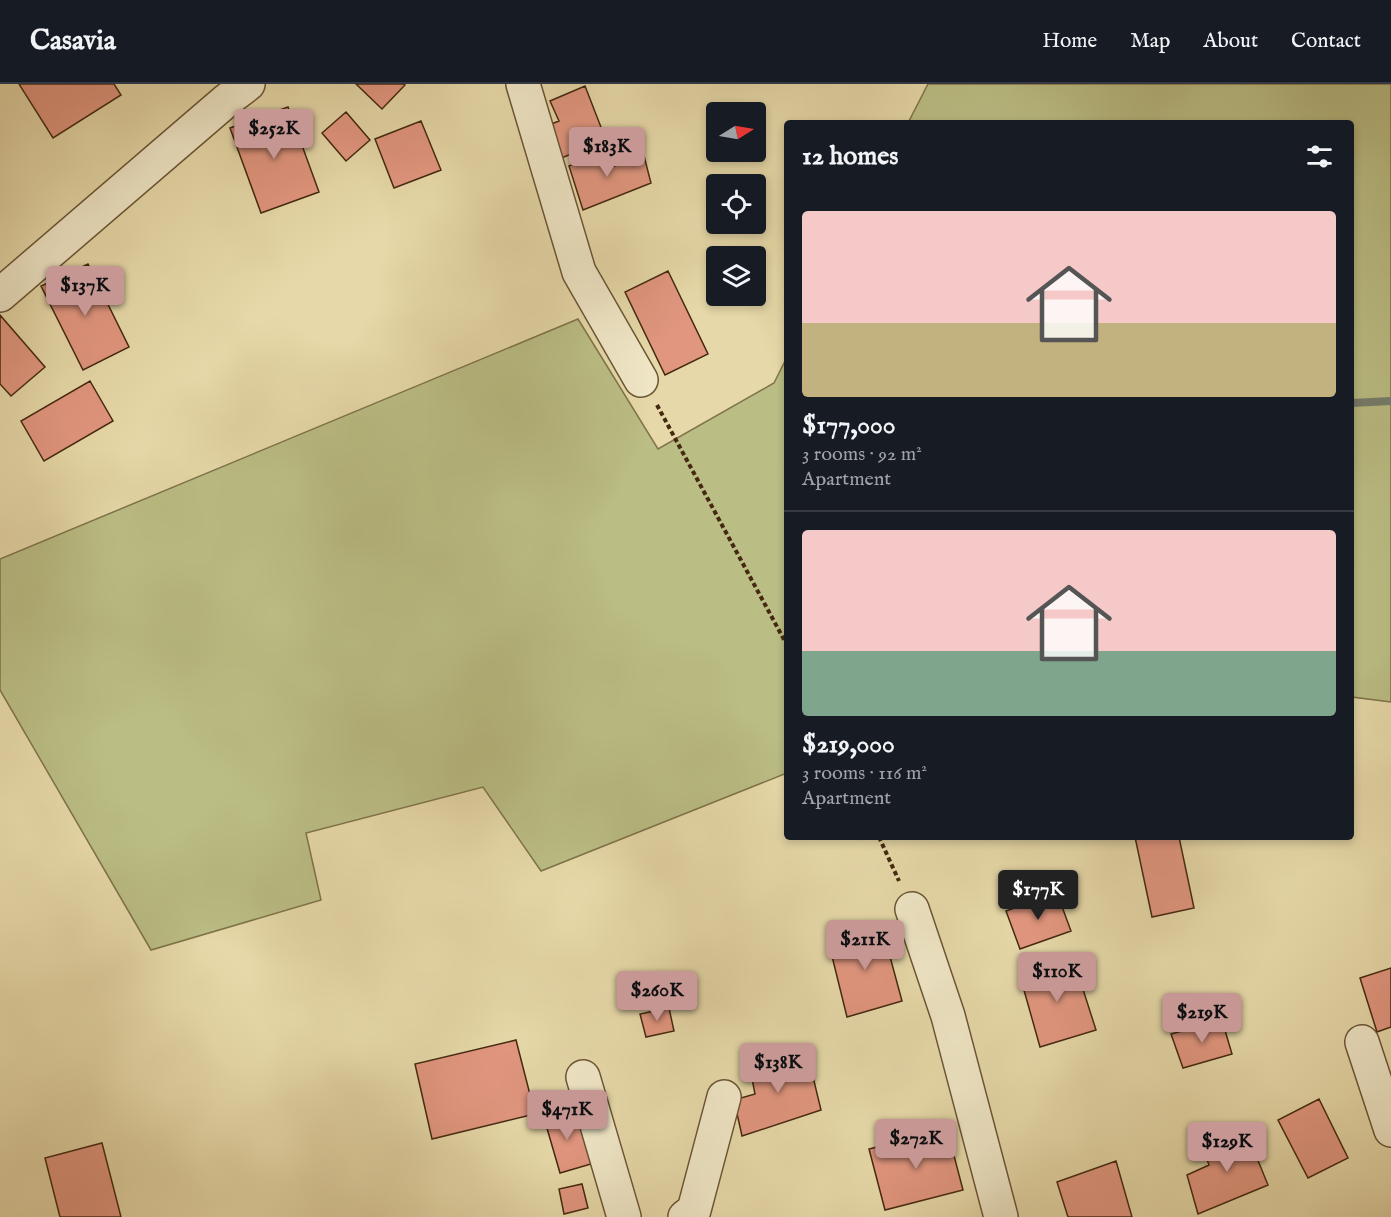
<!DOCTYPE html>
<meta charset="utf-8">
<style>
:root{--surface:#171b24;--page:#20242c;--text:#f1f3f6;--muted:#9ea1a6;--line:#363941;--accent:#c59692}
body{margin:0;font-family:"IM FELL English",serif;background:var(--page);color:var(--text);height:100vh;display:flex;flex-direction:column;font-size:22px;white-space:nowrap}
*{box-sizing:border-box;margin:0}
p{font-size:20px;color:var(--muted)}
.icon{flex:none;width:33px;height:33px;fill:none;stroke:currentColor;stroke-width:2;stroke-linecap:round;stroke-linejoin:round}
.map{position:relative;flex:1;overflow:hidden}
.details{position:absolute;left:784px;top:36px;width:570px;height:720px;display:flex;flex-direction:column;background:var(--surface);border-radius:6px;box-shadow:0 3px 9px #0003}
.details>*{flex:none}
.needle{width:39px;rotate:79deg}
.controls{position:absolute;left:706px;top:18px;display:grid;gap:12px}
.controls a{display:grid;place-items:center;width:60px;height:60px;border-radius:6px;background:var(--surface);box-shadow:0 3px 9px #0003;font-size:30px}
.price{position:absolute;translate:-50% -51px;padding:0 14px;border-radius:6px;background:var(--accent);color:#111;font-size:20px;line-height:39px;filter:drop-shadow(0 2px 3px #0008)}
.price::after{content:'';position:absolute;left:50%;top:36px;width:18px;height:14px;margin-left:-9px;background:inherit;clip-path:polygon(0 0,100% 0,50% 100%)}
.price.current{background:#222;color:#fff}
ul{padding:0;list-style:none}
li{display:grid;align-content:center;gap:12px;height:318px;padding:0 18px}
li+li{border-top:2px solid var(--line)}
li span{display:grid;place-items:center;height:186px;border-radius:6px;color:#555}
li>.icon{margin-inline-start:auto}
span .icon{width:108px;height:108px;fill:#fffc;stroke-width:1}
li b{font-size:26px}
h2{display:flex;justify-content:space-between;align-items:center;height:72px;padding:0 18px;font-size:26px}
header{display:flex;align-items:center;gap:36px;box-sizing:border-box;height:84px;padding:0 30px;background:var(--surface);border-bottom:2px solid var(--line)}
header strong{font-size:28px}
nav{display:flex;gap:33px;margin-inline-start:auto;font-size:21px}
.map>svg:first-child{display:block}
</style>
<header>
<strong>Casavia</strong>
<nav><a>Home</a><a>Map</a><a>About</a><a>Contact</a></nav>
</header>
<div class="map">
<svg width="1391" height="1133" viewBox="0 0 1391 1133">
<rect width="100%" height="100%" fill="#e6d8a8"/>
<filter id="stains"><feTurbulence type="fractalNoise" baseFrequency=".00333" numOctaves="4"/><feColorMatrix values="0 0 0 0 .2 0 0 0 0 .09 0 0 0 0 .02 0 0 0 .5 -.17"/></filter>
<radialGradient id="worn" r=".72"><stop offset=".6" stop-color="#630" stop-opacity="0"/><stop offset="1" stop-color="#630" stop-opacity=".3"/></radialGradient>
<path fill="#babd84" stroke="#7f734a" stroke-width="1.5" d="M928 0H1391V618L1352 613V39H908Z
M578 235 658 365 774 299 787 273V689L541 787 483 703 306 749 321 816 151 866 0 606V475Z"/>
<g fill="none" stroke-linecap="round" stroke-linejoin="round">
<path stroke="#767f6f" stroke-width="8" d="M1352 319 1391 317"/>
</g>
<path fill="#e1967f" stroke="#442910" stroke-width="1.5" d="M19 0H114L121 11 53 54Z
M356 0H403L405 1 382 25Z
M585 2 606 56 559 75 546 42 559 37 550 17Z
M288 23 319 108 261 129 230 44Z
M346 28 370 56 346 77 322 49Z
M421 37 441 86 394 104 375 55Z
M608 64 611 83 644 72 651 99 583 126 569 82Z
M88 180 129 263 83 286 41 202Z
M668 187 708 270 665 291 625 208Z
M0 231 45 283 11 312 0 300Z
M90 297 113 337 44 377 21 337Z
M1135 753H1179L1194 824 1152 833Z
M1057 809 1071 847 1020 865 1006 827Z
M882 843 902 917 847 933 828 856Z
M1073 874 1096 946 1040 963 1020 892Z
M1391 884V943L1377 948 1360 894Z
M669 924 674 947 646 953 640 930Z
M1222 936 1232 970 1183 984 1171 950Z
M516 956 535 1030 432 1055 415 980Z
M807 968 821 1026 742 1052 734 1016 755 1010 750 984Z
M1319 1015 1348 1074 1308 1094 1278 1036Z
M575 1025 591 1080 560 1089 544 1034Z
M947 1045 963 1106 885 1126 869 1065Z
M1246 1047 1268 1101 1198 1130 1187 1091 1209 1081 1202 1061Z
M102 1059 121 1133H60L45 1074Z
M1116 1077 1132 1133H1068L1057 1098Z
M582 1100 588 1124 564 1130 559 1105Z"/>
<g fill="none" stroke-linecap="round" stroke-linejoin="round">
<g stroke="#6c5536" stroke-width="36">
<path id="minor" d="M523 0 579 188 641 296
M0 211 227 16 248 0
M912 825 948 932 1001 1133
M1362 958 1391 1046
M583 993 624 1133
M685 1133 694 1126 724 1013"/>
</g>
<path stroke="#442910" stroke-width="4" stroke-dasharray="4.5 3" stroke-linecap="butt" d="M657 321 788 563
M879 753 899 797"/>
<use href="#minor" stroke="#efe6c6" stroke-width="33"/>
</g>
<rect width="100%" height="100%" filter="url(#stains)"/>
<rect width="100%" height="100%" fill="url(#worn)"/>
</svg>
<div class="controls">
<a><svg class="needle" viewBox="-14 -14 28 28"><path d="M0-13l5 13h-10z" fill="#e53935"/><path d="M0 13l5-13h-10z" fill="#9ea1a6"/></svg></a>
<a><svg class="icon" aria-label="locate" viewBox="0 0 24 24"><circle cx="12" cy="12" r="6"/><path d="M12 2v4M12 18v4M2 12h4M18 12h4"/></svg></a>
<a><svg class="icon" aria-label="layers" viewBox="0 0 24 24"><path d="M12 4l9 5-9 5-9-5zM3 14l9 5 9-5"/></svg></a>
</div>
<b class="price" style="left:274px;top:76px">$252K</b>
<b class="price" style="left:607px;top:94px">$183K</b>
<b class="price" style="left:85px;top:233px">$137K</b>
<b class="price current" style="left:1038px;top:837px">$177K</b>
<b class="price" style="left:865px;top:887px">$211K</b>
<b class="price" style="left:1057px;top:919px">$110K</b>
<b class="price" style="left:657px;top:938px">$260K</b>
<b class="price" style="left:1202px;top:960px">$219K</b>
<b class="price" style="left:778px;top:1010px">$138K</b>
<b class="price" style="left:567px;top:1057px">$471K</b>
<b class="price" style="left:916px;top:1086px">$272K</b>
<b class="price" style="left:1227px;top:1089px">$129K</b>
<section class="details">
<h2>12 homes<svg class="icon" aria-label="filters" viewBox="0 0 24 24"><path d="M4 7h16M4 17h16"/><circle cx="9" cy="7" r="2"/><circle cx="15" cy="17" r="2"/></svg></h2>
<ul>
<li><span style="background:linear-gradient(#f6c9c9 60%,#c2b280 0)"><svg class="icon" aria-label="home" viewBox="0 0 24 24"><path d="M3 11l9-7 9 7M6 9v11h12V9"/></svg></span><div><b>$177,000</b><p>3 rooms · 92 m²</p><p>Apartment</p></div></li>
<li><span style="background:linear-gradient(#f6c9c9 65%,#7fa58c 0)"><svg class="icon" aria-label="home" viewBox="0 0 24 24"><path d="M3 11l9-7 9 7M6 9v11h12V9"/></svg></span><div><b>$219,000</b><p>3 rooms · 116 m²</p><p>Apartment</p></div></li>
</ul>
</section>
</div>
